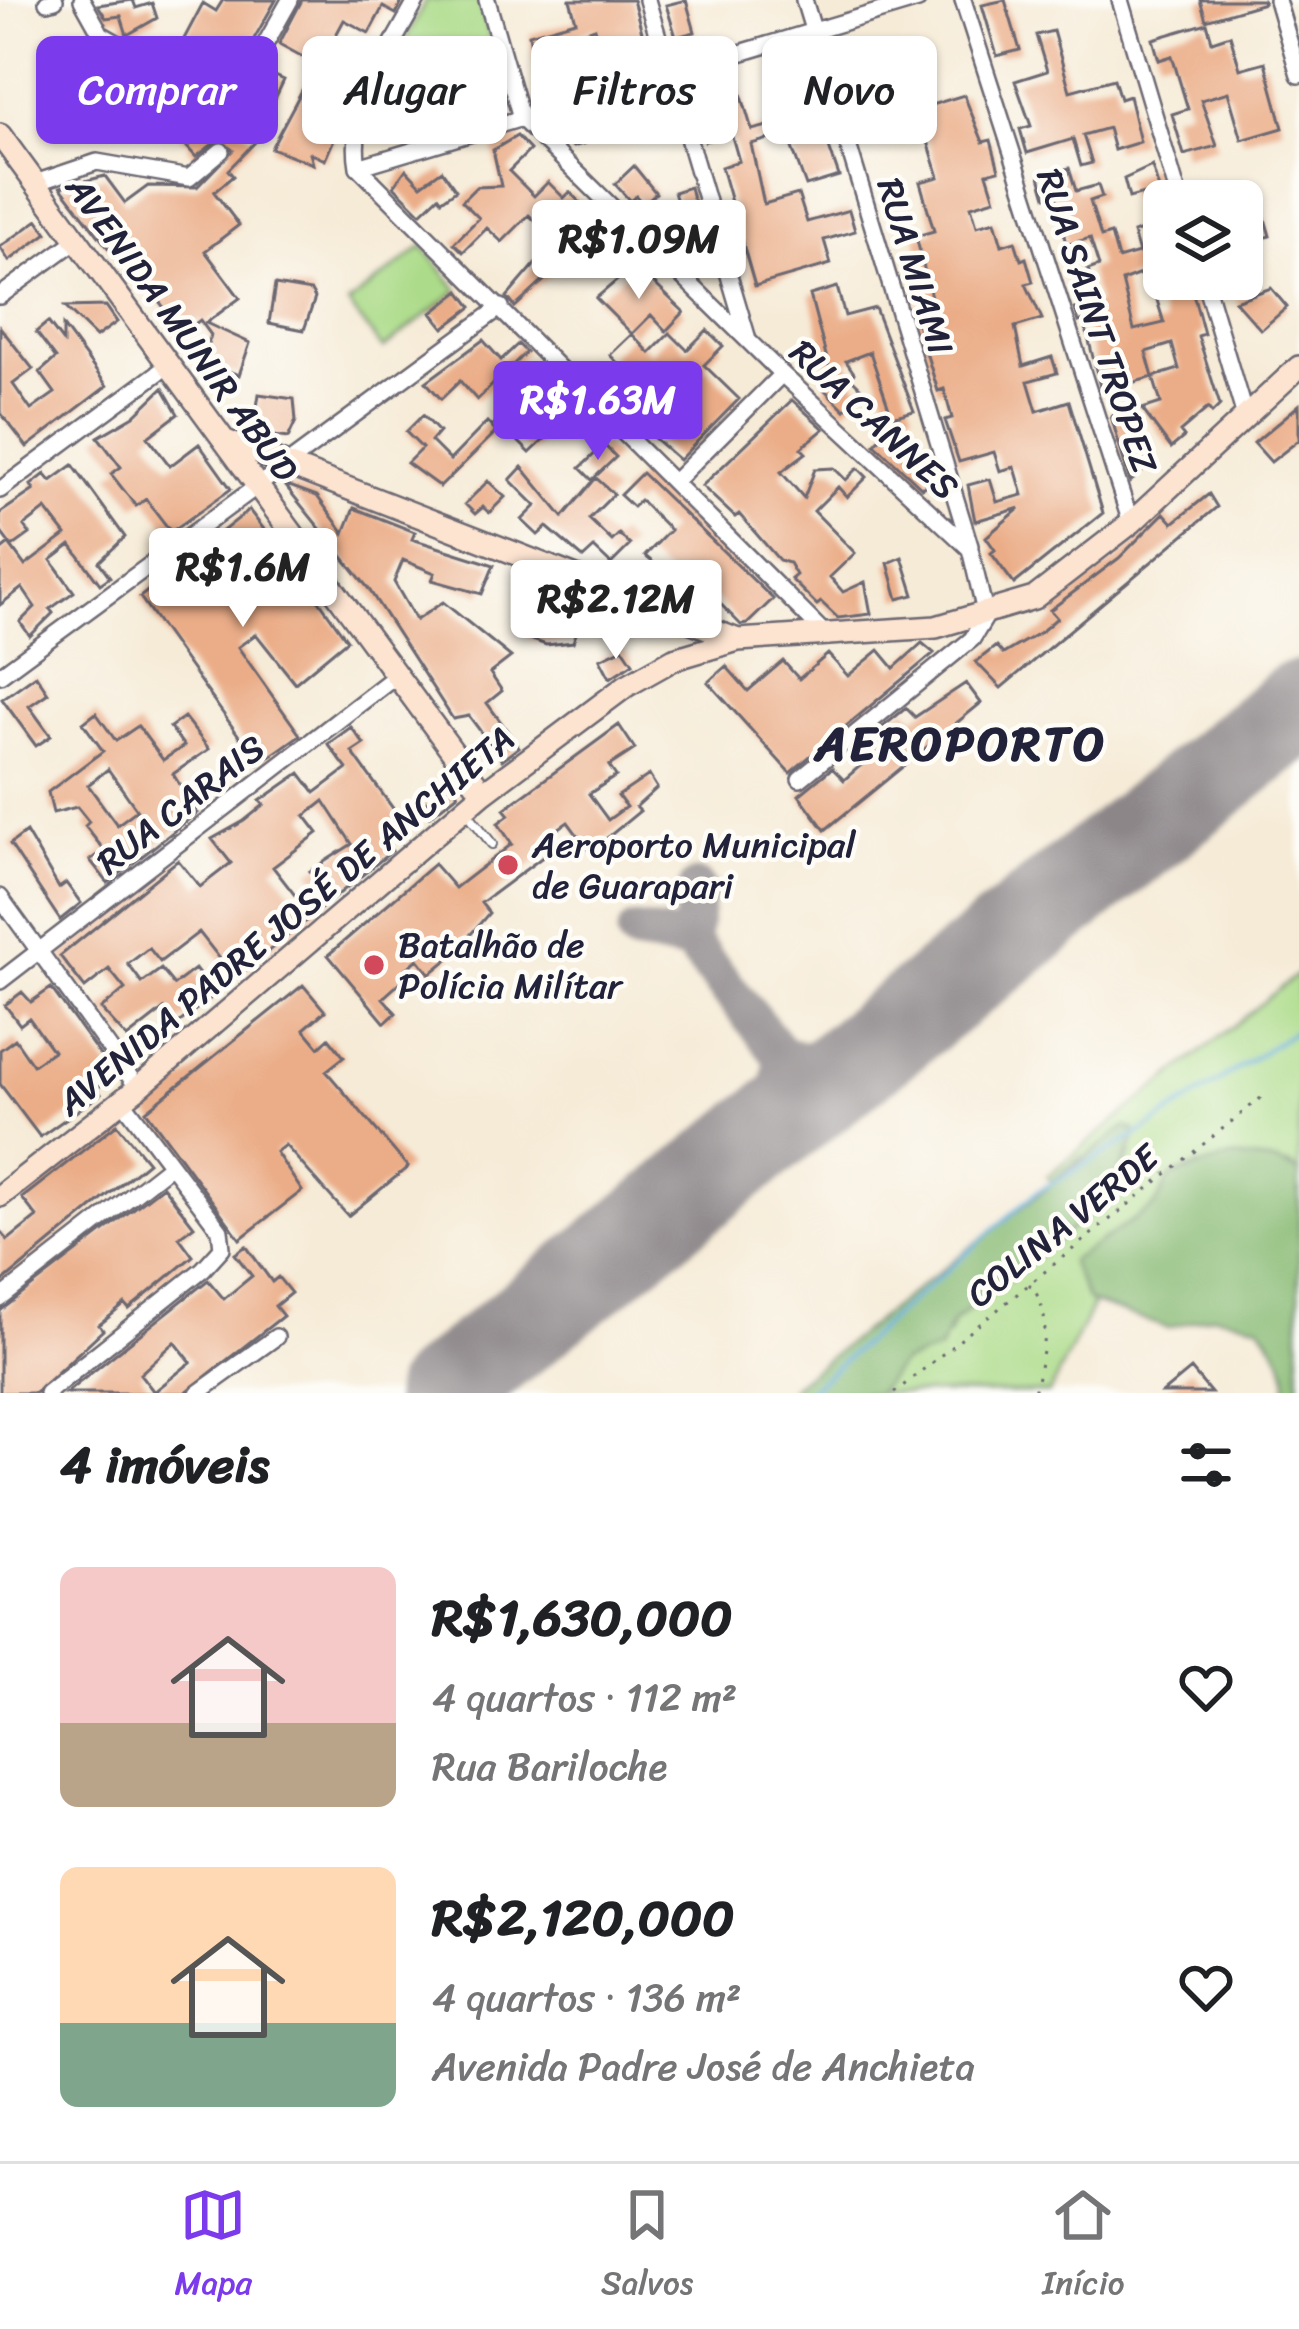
<!DOCTYPE html>
<html lang="pt">
<meta charset="utf-8">
<style>
:root{--surface:#fff;--page:#f6f6f6;--text:#202124;--muted:#757577;--line:#e0e0e0;--accent:#7c3aed}
body{margin:0;font-family:Sriracha,sans-serif;background:var(--page);color:var(--text);height:100vh;display:flex;flex-direction:column;font-size:45px;white-space:nowrap}
*{box-sizing:border-box;margin:0}
p{font-size:39px;color:var(--muted)}
.icon{flex:none;width:66px;height:66px;fill:none;stroke:currentColor;stroke-width:2;stroke-linecap:round;stroke-linejoin:round}
.map{position:relative;height:1393px;overflow:hidden}
.details{display:flex;flex-direction:column;background:var(--surface);flex:1}
.details>*{flex:none}
.top-card{position:absolute;left:36px;top:36px;width:1227px;height:108px;display:flex;gap:24px}
.buttons{position:absolute;left:1143px;top:180px;display:grid;gap:24px}
.buttons a{display:grid;place-items:center;width:120px;height:120px;border-radius:18px;background:var(--surface);box-shadow:0 3px 9px #0004;font-size:60px}
.price{position:absolute;translate:-50% -102px;padding:0 27px;border-radius:12px;background:#fff;color:#222;font-size:39px;line-height:78px;filter:drop-shadow(0 3px 6px #0008)}
.price::after{content:'';position:absolute;left:50%;top:72px;width:36px;height:27px;margin-left:-18px;background:inherit;clip-path:polygon(0 0,100% 0,50% 100%)}
.price.on{background:var(--accent);color:#fff}
ul{padding:0;list-style:none}
li{display:flex;align-items:center;gap:36px;height:300px;padding:0 60px}
li span{display:grid;place-items:center;flex:none;width:336px;height:240px;border-radius:18px;color:#555}
li>.icon{margin-inline-start:auto}
span .icon{width:144px;height:144px;fill:#fffc;stroke-width:1}
li b{font-size:51px}
h2{display:flex;justify-content:space-between;align-items:center;height:144px;padding:0 60px;font-size:51px}
.chip{padding:0 42px;border-radius:18px;background:var(--surface);box-shadow:0 3px 9px #0004;font-size:42px;line-height:108px}
.chip.on{background:var(--accent);color:#fff}
.menu{display:flex;justify-content:space-around;align-items:center;height:168px;border-top:3px solid var(--line);background:var(--surface);font-size:33px;color:var(--muted)}
.menu a{display:grid;justify-items:center;gap:6px}
.menu .on{color:var(--accent)}
.map>svg:first-child{display:block}
</style>
<div class="map">
<svg width="1299" height="1393" viewBox="0 0 1299 1393">
<rect width="100%" height="100%" fill="#fdfcf7"/>
<filter id="ink" filterUnits="userSpaceOnUse"><feTurbulence type="fractalNoise" baseFrequency=".00833" numOctaves="2"/><feDisplacementMap in="SourceGraphic" scale="24" xChannelSelector="R" yChannelSelector="G"/><feConvolveMatrix kernelMatrix="1 2 1 2 8 2 1 2 1" color-interpolation-filters="sRGB"/></filter>
<filter id="wash" filterUnits="userSpaceOnUse"><feTurbulence type="fractalNoise" baseFrequency=".004" numOctaves="4" result="noise"/><feDisplacementMap in="SourceGraphic" scale="48" xChannelSelector="R" yChannelSelector="G"/><feGaussianBlur stdDeviation="2.7" result="paint"/><feColorMatrix in="noise" values="0 0 0 0 0 0 0 0 0 0 0 0 0 0 0 0 0 1.4 0 .05"/><feComposite in="paint" operator="in"/></filter>
<g filter="url(#wash)">
<rect width="100%" height="100%" fill="#f6ebd7"/>
<path fill="#acdb89" stroke="#677e62" stroke-width="3" d="M426 0H479L511 107 405 142 397 126 367 113Z
M423 246 458 290 383 349 348 304Z
M1299 973V1172L1289 1165 1198 1166 1171 1176 1155 1206 1071 1261 1088 1300 1094 1303 1049 1393H877L901 1363 949 1335 952 1323 1107 1201 1131 1153 1081 1157 1052 1181 1047 1176Z"/>
<path fill="#89bb75" stroke="#566e58" stroke-width="3" d="M1125 1127 1134 1130 1135 1139 1107 1201 952 1323 939 1350 901 1363 877 1393H794L791 1387Z
M1231 1157 1277 1162 1299 1172V1393H1284C1294 1368 1273 1344 1259 1324L1213 1315 1168 1328 1088 1301 1070 1261 1155 1206 1170 1177Z"/>
<g fill="none" stroke-linecap="round" stroke-linejoin="round">
<path stroke="#5aa8d3" stroke-width="4.5" d="M806 1393 1038 1191 1141 1133 1299 1028"/>
<path stroke="#8c8689" stroke-width="39" d="M636 934 690 942 783 1057 778 1104 750 1145
M690 942 697 889
M783 1057 829 1063 876 1045"/>
<path stroke="#8c8689" stroke-width="93" d="M440 1393 1299 707"/>
</g>
<g id="blocks">
<path fill="#ebad88" fill-rule="evenodd" d="M133 0 136 8 152 3 157 18 127 35 121 16 106 18 98 5Z
M223 0H276L225 90 187 69 191 63 176 54 203 3 216 11Z
M302 0H403L396 14 383 7 369 33 344 20 329 48 365 68 325 160 310 153 313 164 271 148 316 64 279 44Z
M570 0H633L651 64 609 75 595 28 568 37 580 78 540 96 529 34 576 21Z
M686 0 695 32 676 37 666 5Z
M1005 0 1020 50 997 56 982 5Z
M1200 0H1263L1264 3 1206 20Z
M1207 23 1212 41 1230 35 1240 69 1265 62 1283 128 1242 140 1228 92 1201 100 1217 146 1184 155 1172 114 1188 109 1172 56 1159 60 1153 39Z
M1053 31 1070 91 1114 79 1120 99 1129 96 1140 142 1114 150 1108 128 1083 135 1092 163 1081 166 1073 139 1027 153 1020 129 1031 126 1015 81 1047 71 1036 35Z
M806 55 815 87 798 93 788 60Z
M734 70 752 130 824 112 830 131 824 133 839 176 806 186 787 134 751 144 764 204 798 194 807 222 849 210 855 231 824 240 831 264 755 286 721 167 739 161 731 133 705 141 688 84Z
M264 71 284 80 274 101 253 91Z
M661 89 669 115 658 122 641 127 627 117 592 128 595 140 573 147 562 136 558 124Z
M182 93 231 119 256 141 228 170 233 176 214 192 239 225 205 251 240 298 206 323 250 343 239 375 202 362 211 335 200 320 183 333 129 261 122 266 61 187 105 176 125 203 148 186 197 187 233 150 218 140 196 157 187 147 191 143 158 120Z
M964 95 983 142 991 140 999 170 987 173 995 199 971 206 977 226 995 221 1002 245 1015 241 1021 260 1026 258 1033 282 1026 284 1042 319 1015 327 1023 366 1052 357 1057 373 1028 381 1037 411 1069 401 1103 513 1014 584 991 553 995 550 986 537 1020 508 975 521 968 485 990 479 997 502 1023 495 1016 471 1014 467 1000 471 994 452 959 462 945 420 952 418 944 389 938 391 912 307 932 301 916 236 934 231 920 182 939 177 918 109Z
M517 136 530 150 509 171 534 196 548 182 564 198 570 192 600 224 584 241 566 223 560 229 543 213 535 221 529 215 502 242 487 228 463 252 454 243 479 218 462 201 476 187 501 186 493 150Z
M634 166 656 193 643 204 636 196 630 201 615 184Z
M1152 166 1159 190 1129 198 1124 179Z
M1069 168 1076 191 1098 185 1102 197 1090 201 1101 237 1111 234 1118 259 1139 253 1133 233 1160 224 1164 265 1122 281 1134 330 1164 323 1156 297 1191 286 1204 334 1198 336 1220 405 1212 413 1208 408 1180 432 1184 437 1171 448 1142 409 1161 403 1153 377 1101 391 1084 320 1079 322 1075 309 1098 303 1088 270 1099 266 1090 238 1066 245 1056 194 1046 197 1040 176ZM1172 344 1179 369 1153 377 1146 352Z
M406 169 421 185 442 170 456 190 442 200 439 196 421 213 394 186Z
M690 187 705 248 684 254 676 229 684 226 674 192Z
M1263 212 1270 236 1242 244V218Z
M38 220 47 233 9 261 0 247Z
M550 247 565 261 515 307 507 297Z
M635 265 684 312 666 331 651 315 632 334 596 298Z
M275 285 311 291 315 298 304 330 269 323Z
M837 287 845 316 875 308 914 411 892 417 870 352 846 361 854 373 851 378 863 390 845 410 824 389 832 378 810 295Z
M1271 288 1287 307 1261 330 1235 301Z
M460 291 472 307 444 328 432 313Z
M106 306 117 322 96 337 65 307Z
M48 322 63 342V326L107 386 27 447 0 412V327L33 369 13 384 31 410 55 393 40 372 56 358 36 332Z
M707 330 723 346 704 365 739 399 679 460 646 431 663 413 637 400 627 410 619 402 637 383 610 355 632 334 650 353 670 333 687 350Z
M483 340 501 360 518 344 526 352 477 400 460 381 441 399 426 382Z
M163 388 178 414 148 437 170 466 199 444 231 489 171 532 146 499 136 506 111 474 121 467 98 437 134 416Z
M259 394 294 399 296 421 288 438 253 433Z
M792 400 824 429 801 448 806 453 781 472 804 498 815 469 834 468 846 480 858 468 867 477 847 497 838 487 814 511 855 553 830 577 843 592 865 582 871 614 838 618 821 602 817 605 791 579 796 575 789 563 779 560 739 514 735 517 702 486Z
M1299 405V440L1271 462 1254 443Z
M510 409 530 429 538 422 550 434 530 453 510 433 504 439 492 426Z
M1131 410 1140 443 1156 460 1130 482 1111 416Z
M423 415 439 432 431 441 450 460 487 422 496 432 440 487 407 463 422 448 406 432Z
M890 427 897 438 916 442 929 460 926 472 932 480 922 488 875 444Z
M604 445 616 457 592 480 580 468Z
M73 465 125 537 99 562 110 577 100 584 71 545 51 560 74 592 50 609 53 613 30 636 20 622 35 607 22 588 0 605V551L9 544 25 566 66 535 46 509 24 526 30 534 12 547 0 531V513L34 490 31 485 45 474 51 481Z
M522 467 563 517 596 478 614 494 589 519 612 541 619 534 630 545 611 564 594 548 583 558 547 527 538 535 522 520 536 506 510 480Z
M642 473 773 599 747 624 741 625 691 574 680 585 645 556 670 530 640 500 633 507 620 495Z
M488 481 505 497 489 513 483 507 475 514 465 504Z
M284 484 317 496 344 533 354 508 415 532 412 539 494 565 482 594 432 580 435 573 403 560 394 582 416 620 443 602 511 657 490 673 502 691 487 703 519 747 502 760 469 716 453 719 368 588Z
M1209 494 1217 507 1001 688 976 662 996 646 1003 654 1042 631 1057 618 1050 610 1119 558 1164 513 1173 523Z
M249 510 269 536 247 553 272 585 295 567 347 640 295 683 256 634 238 647 300 735 259 764 140 597Z
M902 557 914 595 898 599 888 563Z
M558 586 589 598 573 642 546 645 527 638 541 602 550 606Z
M922 643 934 653 790 773 708 682 726 666 748 691 783 661 799 679 828 654 848 676 879 650 894 668Z
M623 648 633 663 610 678 600 659Z
M36 675 48 693 29 706 51 736 36 746 2 699Z
M966 683 981 703 825 830 799 795 832 768 844 780 868 759 858 747 906 708 915 717Z
M96 713 116 741 138 726 163 760 184 746 170 727 184 717 209 749 173 774 197 813 108 883 90 860 104 850 85 826 89 822 77 807 53 813 48 792 103 751 83 723ZM108 769 137 810 117 825 88 785Z
M619 725 635 749 609 766 616 776 589 794 608 820 626 807 618 796 649 775 657 788 636 807 640 811 590 852 568 822 543 839 552 850 481 903 489 913 452 956 430 974 418 959 400 974 404 979 383 998 396 1013 385 1023 328 955 434 864 455 888 512 844 498 823 509 815 504 809Z
M351 727 364 744 352 752 405 825 384 841 392 851 235 978 199 932 160 962 149 948 128 964 142 983 161 969 174 985 195 969 215 995 176 1025 164 1009 127 1038 101 1009 125 989 109 969 85 988 60 956 178 860 200 887 231 863 212 839 244 821 264 805 260 801 300 773 315 793 347 769 328 744ZM324 801 352 844 310 871 319 881 297 898 273 867 318 833 305 816Z
M450 784 458 794 430 816 422 806Z
M26 832 59 888 66 883 81 903 60 920 10 844Z
M303 985 325 1011 304 1029 319 1047 329 1038 344 1057 326 1071 408 1167 348 1216 285 1145 276 1152 302 1191 240 1239 146 1111Z
M51 988 115 1076 97 1088 101 1094 40 1137 0 1084V1050L15 1039 33 1065 53 1051 29 1018 20 1025 5 1005 22 992 31 1002Z
M117 1124 148 1162 0 1284V1231L8 1240 37 1217 22 1198Z
M163 1186 194 1226 179 1237 193 1256 129 1309 125 1304 99 1325 103 1330 35 1393H0V1311Z
M246 1246 272 1282 278 1277 291 1293 275 1306 283 1316 185 1393H66L208 1280 224 1299 252 1276 235 1254ZM175 1342 191 1362 154 1392 140 1374Z
M1191 1369 1211 1393H1162Z"/>
</g>
</g>
<g filter="url(#ink)">
<use href="#blocks" fill-opacity="0" stroke="#6c6872" stroke-width="3"/>
<g fill="none" stroke-linecap="round" stroke-linejoin="round">
<g stroke="#6c6872" stroke-width="12">
<path id="lane" d="M467 812 492 844"/>
</g>
<g stroke="#6c6872" stroke-width="20">
<path id="street" d="M82 0 101 34 230 107 290 0
M487 0 521 118 782 374 970 549 986 616 972 639 800 779
M647 0 747 336
M804 0 970 546
M963 0 1131 523
M1120 0 1180 201
M1277 0 1299 75
M47 2 55 0
M358 167 828 637
M358 167 918 0
M358 167C347 107 390 51 417 0
M35 183 97 162 189 178 221 151
M1204 279 1244 413
M0 296 78 239
M675 481 782 374
M0 490 170 364
M0 675 501 307
M0 897 138 1088
M0 981 397 675
M0 1299 171 1165
M47 1393 203 1269 222 1248 220 1230 122 1100
M198 1393 276 1337"/>
</g>
<g stroke="#6c6872" stroke-width="26">
<path id="secondary" d="M0 135 483 793
M226 441 738 640
M0 1196 138 1088 483 793 626 686 674 659 738 640 936 627 1034 598 1131 523 1299 367"/>
</g>
<path stroke="#6c6872" stroke-width="3" stroke-dasharray="3 9" stroke-linecap="butt" d="M1029 1284C1056 1313 1042 1358 1034 1393
M894 1393 1262 1097"/>
<use href="#lane" stroke="#fff" stroke-width="8"/>
<use href="#street" stroke="#fff" stroke-width="15"/>
<use href="#secondary" stroke="#fde4d1" stroke-width="21"/>
</g>
</g>
<g fill="#d1495b" stroke="#fdfcf7" stroke-width="4.5">
<circle cx="508" cy="865" r="12"/>
<circle cx="374" cy="965" r="12"/>
</g>
<g text-anchor="middle" stroke-width="9" stroke-linejoin="round" paint-order="stroke">
<g font-size="36" fill="#22223b" stroke="#fdfcf7">
<text transform="translate(916 266) rotate(73)" y="13">RUA MIAMI</text>
<text transform="translate(1098 321) rotate(72)" y="13">RUA SAINT TROPEZ</text>
<text transform="translate(183 328) rotate(54)" y="13">AVENIDA MUNIR ABUD</text>
<text transform="translate(875 419) rotate(43)" y="13">RUA CANNES</text>
<text transform="translate(180 804) rotate(-38)" y="13">RUA CARAIS</text>
<text transform="translate(285 920) rotate(-40)" y="13">AVENIDA PADRE JOSÉ DE ANCHIETA</text>
<text transform="translate(1062 1225) rotate(-39)" y="13">COLINA VERDE</text>
</g>
<g font-size="36" fill="#22223b" stroke="#fdfcf7" text-anchor="start">
<text x="532" y="857">Aeroporto Municipal<tspan x="532" dy="41">de Guarapari</tspan></text>
<text x="398" y="957">Batalhão de<tspan x="398" dy="41">Polícia Milítar</tspan></text>
</g>
<g font-size="48" font-weight="bold" letter-spacing="3" fill="#22223b" stroke="#fdfcf7">
<text x="961" y="760">AEROPORTO</text>
</g>
</g>
</svg>
<div class="buttons">
<a><svg class="icon" aria-label="layers" viewBox="0 0 24 24"><path d="M12 4l9 5-9 5-9-5zM3 14l9 5 9-5"/></svg></a>
</div>
<b class="price" style="left:639px;top:302px">R$1.09M</b>
<b class="price on" style="left:598px;top:463px">R$1.63M</b>
<b class="price" style="left:243px;top:630px">R$1.6M</b>
<b class="price" style="left:616px;top:662px">R$2.12M</b>
<div class="top-card">
<a class="chip on">Comprar</a>
<a class="chip">Alugar</a>
<a class="chip">Filtros</a>
<a class="chip">Novo</a>
</div>
</div>
<section class="details">
<h2>4 imóveis<svg class="icon" aria-label="filters" viewBox="0 0 24 24"><path d="M4 7h16M4 17h16"/><circle cx="9" cy="7" r="2"/><circle cx="15" cy="17" r="2"/></svg></h2>
<ul>
<li><span style="background:linear-gradient(#f6c9c9 65%,#b9a48a 0)"><svg class="icon" aria-label="home" viewBox="0 0 24 24"><path d="M3 11l9-7 9 7M6 9v11h12V9"/></svg></span><div><b>R$1,630,000</b><p>4 quartos · 112 m²</p><p>Rua Bariloche</p></div><svg class="icon" aria-label="heart" viewBox="0 0 24 24"><path d="M12 20l-8-8c-3-5 5-10 8-4 3-6 11-1 8 4z"/></svg></li>
<li><span style="background:linear-gradient(#ffd9b3 65%,#7fa58c 0)"><svg class="icon" aria-label="home" viewBox="0 0 24 24"><path d="M3 11l9-7 9 7M6 9v11h12V9"/></svg></span><div><b>R$2,120,000</b><p>4 quartos · 136 m²</p><p>Avenida Padre José de Anchieta</p></div><svg class="icon" aria-label="heart" viewBox="0 0 24 24"><path d="M12 20l-8-8c-3-5 5-10 8-4 3-6 11-1 8 4z"/></svg></li>
</ul>
</section>
<nav class="menu">
<a class="on"><svg class="icon" aria-label="map" viewBox="0 0 24 24"><path d="M3 6l6-2 6 2 6-2v14l-6 2-6-2-6 2zM9 4v14M15 6v14"/></svg>Mapa</a>
<a><svg class="icon" aria-label="saved" viewBox="0 0 24 24"><path d="M7 4h10v16l-5-4-5 4z"/></svg>Salvos</a>
<a><svg class="icon" aria-label="home" viewBox="0 0 24 24"><path d="M3 11l9-7 9 7M6 9v11h12V9"/></svg>Início</a>
</nav>
